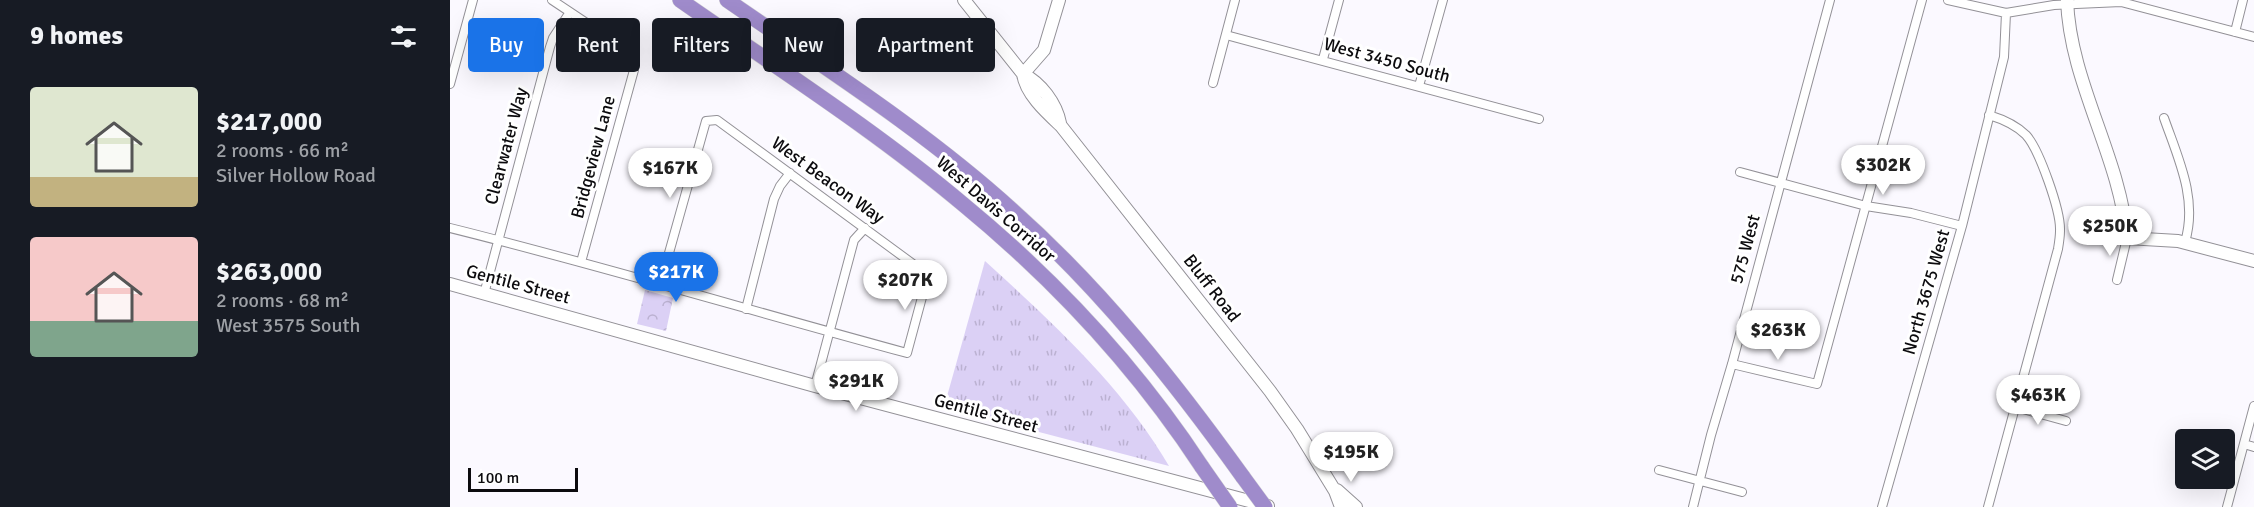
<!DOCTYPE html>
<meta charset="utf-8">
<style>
:root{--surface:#171b24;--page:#242831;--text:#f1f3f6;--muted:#9ea1a6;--accent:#1a73e8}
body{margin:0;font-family:Signika,sans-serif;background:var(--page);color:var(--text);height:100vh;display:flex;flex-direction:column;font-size:22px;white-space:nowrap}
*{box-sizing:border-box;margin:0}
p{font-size:20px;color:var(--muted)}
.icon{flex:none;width:33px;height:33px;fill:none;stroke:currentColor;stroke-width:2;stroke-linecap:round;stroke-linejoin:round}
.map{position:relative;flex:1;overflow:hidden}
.sheet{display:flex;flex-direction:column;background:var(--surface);width:450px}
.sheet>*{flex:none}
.banner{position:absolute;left:18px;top:18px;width:570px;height:54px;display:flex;gap:12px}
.controls{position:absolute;left:1725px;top:429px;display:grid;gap:12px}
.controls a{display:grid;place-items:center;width:60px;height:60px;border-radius:6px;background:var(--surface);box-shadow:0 6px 24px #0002;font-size:30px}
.scale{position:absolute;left:18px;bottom:15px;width:110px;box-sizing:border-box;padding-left:6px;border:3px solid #0c0b0e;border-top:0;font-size:16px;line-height:21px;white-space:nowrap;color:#0c0b0e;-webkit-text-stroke:4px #fff;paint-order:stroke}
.price{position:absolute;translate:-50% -51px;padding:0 14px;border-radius:21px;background:#fff;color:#222;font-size:20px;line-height:39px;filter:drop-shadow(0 2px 3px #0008)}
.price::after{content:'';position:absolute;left:50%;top:36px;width:18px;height:14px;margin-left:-9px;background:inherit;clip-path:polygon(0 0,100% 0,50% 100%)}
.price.on{background:var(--accent);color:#fff}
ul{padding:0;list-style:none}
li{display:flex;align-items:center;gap:18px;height:150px;padding:0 30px}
li span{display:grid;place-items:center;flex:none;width:168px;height:120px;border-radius:6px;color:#555}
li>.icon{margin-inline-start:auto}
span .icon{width:72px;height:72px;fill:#fffc;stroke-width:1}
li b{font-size:26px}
h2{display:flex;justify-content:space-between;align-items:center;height:72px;padding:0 30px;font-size:26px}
.pill{padding:0 21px;border-radius:6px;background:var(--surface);box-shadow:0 6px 24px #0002;font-size:21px;line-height:54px}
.pill.on{background:var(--accent);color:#fff}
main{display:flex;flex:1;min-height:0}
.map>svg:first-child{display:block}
</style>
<main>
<section class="sheet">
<h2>9 homes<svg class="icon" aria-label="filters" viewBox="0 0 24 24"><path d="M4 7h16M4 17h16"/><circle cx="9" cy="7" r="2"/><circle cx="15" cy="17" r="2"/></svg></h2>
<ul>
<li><span style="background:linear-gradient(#dfe7d0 75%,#c2b280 0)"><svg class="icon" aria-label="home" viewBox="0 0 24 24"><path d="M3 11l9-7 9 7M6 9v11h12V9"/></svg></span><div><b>$217,000</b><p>2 rooms · 66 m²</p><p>Silver Hollow Road</p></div></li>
<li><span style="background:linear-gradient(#f6c9c9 70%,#7fa58c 0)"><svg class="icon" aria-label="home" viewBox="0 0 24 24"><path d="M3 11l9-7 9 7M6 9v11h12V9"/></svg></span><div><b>$263,000</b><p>2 rooms · 68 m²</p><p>West 3575 South</p></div></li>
</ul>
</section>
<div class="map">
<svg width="1804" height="507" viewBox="0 0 1804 507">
<defs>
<pattern id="grass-tufts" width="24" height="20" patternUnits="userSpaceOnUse" patternTransform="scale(1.5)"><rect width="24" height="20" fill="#dbd0f5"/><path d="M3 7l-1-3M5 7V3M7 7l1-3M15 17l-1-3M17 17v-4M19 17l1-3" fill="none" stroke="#bbb1d1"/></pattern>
<pattern id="park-crowns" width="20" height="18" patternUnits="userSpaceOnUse" patternTransform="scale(1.5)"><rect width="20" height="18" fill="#dbd0f5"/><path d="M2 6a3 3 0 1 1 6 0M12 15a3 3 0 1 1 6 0" fill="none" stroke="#bbb1d1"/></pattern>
</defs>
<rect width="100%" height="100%" fill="#fbf9ff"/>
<path fill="url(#grass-tufts)" d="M535 261C602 322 673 387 719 466L494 407Z"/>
<path fill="url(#park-crowns)" d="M195 290 223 298 216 331 187 324Z"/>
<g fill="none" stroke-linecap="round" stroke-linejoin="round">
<g stroke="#939197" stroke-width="10">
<path id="street" d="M102 0 174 48 183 61 184 70 131 262
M1498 0 1556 13 1604 5 1671 2 1804 37
M1785 32 1793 0
M776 35 1089 119
M873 59 889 0
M763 83 785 0
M0 84 23 0
M969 86 993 0
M1714 118C1728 158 1748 199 1735 242
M1290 172 1416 206 1461 213 1512 226
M0 228C153 266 305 312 457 353L478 275 267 120 256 121 210 285
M1667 280 1677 238
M34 294 100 47 103 38 120 12
M296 309 324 199 330 186 340 173
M1282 364 1367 384 1472 0
M365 386 404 240 415 228
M1566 407 1616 421
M1794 444 1804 447
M1209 470 1292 492
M1243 507 1261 435 1282 364 1380 0
M1432 507 1512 226 1554 57 1556 13
M1538 507 1608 249C1609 243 1610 237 1610 231 1611 211 1589 149 1576 135 1565 124 1552 119 1539 115
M1777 507 1804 406"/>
</g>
<g stroke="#939197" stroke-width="14">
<path id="secondary" d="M514 0 573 74C591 83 606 103 610 123
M1617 0C1620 83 1670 156 1677 238L1728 241 1804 261
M573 74C576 94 596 112 611 126L820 391 847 429 885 491 891 507
M573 74 594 50 609 0
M0 284 365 386 818 506
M887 490 906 507"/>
</g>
<g stroke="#d8d8d8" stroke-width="16">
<path id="highway" d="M230 0C326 67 425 130 514 205 605 280 687 368 752 467
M277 0C374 67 475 131 562 210 651 289 724 381 793 477"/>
</g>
<use href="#street" stroke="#fff" stroke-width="8"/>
<use href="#secondary" stroke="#fff" stroke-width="12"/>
<use href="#highway" stroke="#9f8bcb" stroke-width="15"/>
<g stroke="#d8d8d8" stroke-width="16" stroke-linecap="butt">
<path id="highway-bridge" d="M752 467 780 507
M793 477 815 507"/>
</g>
<use href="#highway-bridge" stroke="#9f8bcb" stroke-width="15"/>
</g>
<g text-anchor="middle" stroke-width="6" stroke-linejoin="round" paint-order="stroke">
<g font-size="18" fill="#0c0b0e" stroke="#fff">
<text transform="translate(937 60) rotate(15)" y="6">West 3450 South</text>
<text transform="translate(56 146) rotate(-75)" y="6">Clearwater Way</text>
<text transform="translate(143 157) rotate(-75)" y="6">Bridgeview Lane</text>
<text transform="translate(378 180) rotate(36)" y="6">West Beacon Way</text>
<text transform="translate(546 209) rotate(41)" y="6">West Davis Corridor</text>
<text transform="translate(1295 249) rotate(-75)" y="6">575 West</text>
<text transform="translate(68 284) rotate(15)" y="6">Gentile Street</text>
<text transform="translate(762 288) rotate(52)" y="6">Bluff Road</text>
<text transform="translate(1476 292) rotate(-74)" y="6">North 3675 West</text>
<text transform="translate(536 413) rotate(15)" y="6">Gentile Street</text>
</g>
</g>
</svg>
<div class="controls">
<a><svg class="icon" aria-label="layers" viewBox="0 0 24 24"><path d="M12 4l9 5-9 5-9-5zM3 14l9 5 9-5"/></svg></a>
</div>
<div class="scale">100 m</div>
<b class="price" style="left:1433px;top:196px">$302K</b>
<b class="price" style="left:220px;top:199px">$167K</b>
<b class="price" style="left:1660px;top:257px">$250K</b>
<b class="price on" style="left:226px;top:303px">$217K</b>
<b class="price" style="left:455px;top:311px">$207K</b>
<b class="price" style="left:1328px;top:361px">$263K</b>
<b class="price" style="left:406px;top:412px">$291K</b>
<b class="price" style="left:1588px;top:426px">$463K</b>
<b class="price" style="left:901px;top:483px">$195K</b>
<div class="banner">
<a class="pill on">Buy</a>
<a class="pill">Rent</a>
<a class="pill">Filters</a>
<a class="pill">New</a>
<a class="pill">Apartment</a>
</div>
</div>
</main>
